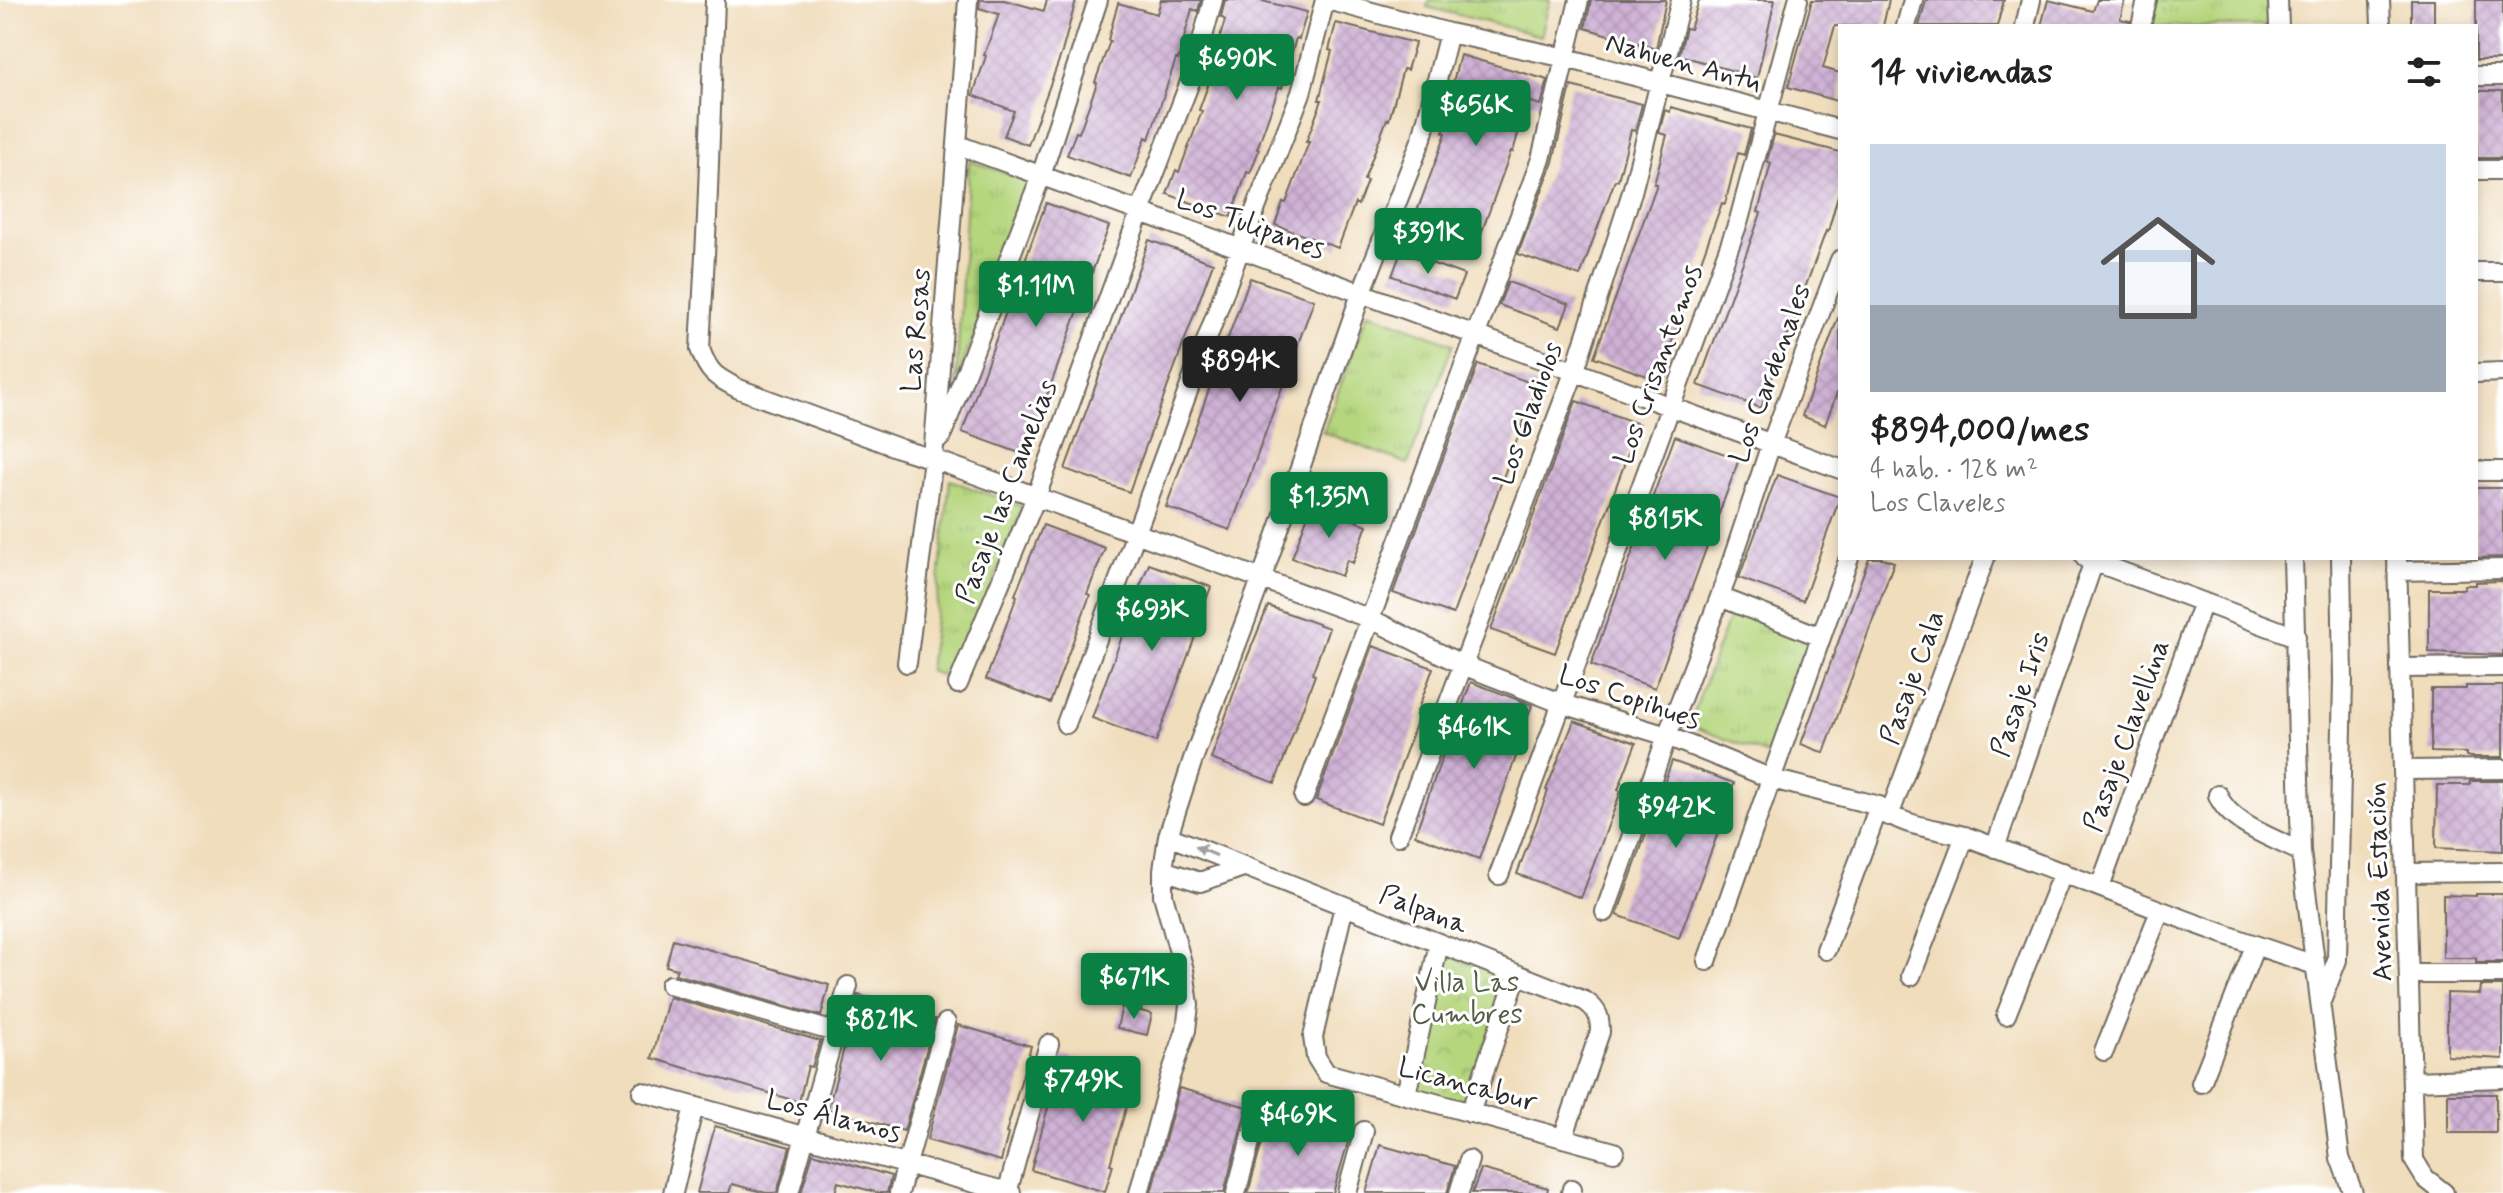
<!DOCTYPE html>
<html lang="es">
<meta charset="utf-8">
<style>
:root{--surface:#fff;--page:#f6f6f6;--text:#222;--muted:#767676;--accent:#0b8043}
body{margin:0;font-family:Mynerve,sans-serif;background:var(--page);color:var(--text);height:100vh;display:flex;flex-direction:column;font-size:30px;white-space:nowrap}
*{box-sizing:border-box;margin:0}
p{font-size:26px;color:var(--muted)}
.icon{flex:none;width:44px;height:44px;fill:none;stroke:currentColor;stroke-width:2;stroke-linecap:round;stroke-linejoin:round}
.map{position:relative;flex:1;overflow:hidden}
.sheet{position:absolute;left:1838px;top:24px;width:640px;height:536px;display:flex;flex-direction:column;background:var(--surface);border-radius:0px;box-shadow:0 4px 12px #0003}
.sheet>*{flex:none}
.price{position:absolute;translate:-50% -68px;padding:0 18px;border-radius:8px;background:var(--accent);color:#fff;font-size:26px;line-height:52px;filter:drop-shadow(0 2px 4px #0008)}
.price::after{content:'';position:absolute;left:50%;top:48px;width:24px;height:18px;margin-left:-12px;background:inherit;clip-path:polygon(0 0,100% 0,50% 100%)}
.price.selected{background:#222;color:#fff}
ul{padding:0;list-style:none}
li{display:grid;align-content:center;gap:16px;height:424px;padding:0 32px}
li span{display:grid;place-items:center;height:248px;border-radius:0px;color:#555}
li>.icon{margin-inline-start:auto}
span .icon{width:144px;height:144px;fill:#fffc;stroke-width:1}
li b{font-size:34px}
h2{display:flex;justify-content:space-between;align-items:center;height:96px;padding:0 32px;font-size:34px}
.map>svg:first-child{display:block}
</style>
<div class="map">
<svg width="2503" height="1193" viewBox="0 0 2503 1193">
<defs>
<pattern id="grass-tufts" width="24" height="20" patternUnits="userSpaceOnUse" patternTransform="scale(2)"><rect width="24" height="20" fill="#b5d67d"/><path d="M3 7l-1-3M5 7V3M7 7l1-3M15 17l-1-3M17 17v-4M19 17l1-3" fill="none" stroke="#9cb86c"/></pattern>
<pattern id="park-crowns" width="20" height="18" patternUnits="userSpaceOnUse" patternTransform="scale(2)"><rect width="20" height="18" fill="#b5d67d"/><path d="M2 6a3 3 0 1 1 6 0M12 15a3 3 0 1 1 6 0" fill="none" stroke="#9cb86c"/></pattern>
<pattern id="building-cross-hatch" width="8" height="8" patternUnits="userSpaceOnUse" patternTransform="scale(2)"><rect width="8" height="8" fill="#cfb1d5"/><path d="M0 0l8 8M0 8l8-8" fill="none" stroke="#b298b7"/></pattern>
</defs>
<rect width="100%" height="100%" fill="#fff"/>
<filter id="ink" filterUnits="userSpaceOnUse"><feTurbulence type="fractalNoise" baseFrequency=".0125" numOctaves="2"/><feDisplacementMap in="SourceGraphic" scale="16" xChannelSelector="R" yChannelSelector="G"/><feConvolveMatrix kernelMatrix="1 2 1 2 8 2 1 2 1" color-interpolation-filters="sRGB"/></filter>
<filter id="wash" filterUnits="userSpaceOnUse"><feTurbulence type="fractalNoise" baseFrequency=".006" numOctaves="4" result="noise"/><feDisplacementMap in="SourceGraphic" scale="32" xChannelSelector="R" yChannelSelector="G"/><feGaussianBlur stdDeviation="1.8" result="paint"/><feColorMatrix in="noise" values="0 0 0 0 0 0 0 0 0 0 0 0 0 0 0 0 0 1.4 0 .05"/><feComposite in="paint" operator="in"/></filter>
<g filter="url(#wash)">
<rect width="100%" height="100%" fill="#f0ddbc"/>
<path fill="url(#grass-tufts)" stroke="#708054" stroke-width="2" d="M1429 0H1550L1541 36 1427 7Z
M2153 0H2270L2271 26H2146Z
M969 161 1031 181 956 383Z
M1368 312 1453 344 1408 464 1323 432Z
M950 480 1023 507 954 680 929 671Z
M1735 600 1826 636 1776 754 1768 755 1689 725Z"/>
<path fill="url(#park-crowns)" stroke="#708054" stroke-width="2" d="M1443 953 1507 978 1465 1105 1414 1090Z"/>
<g id="blocks">
<path fill="url(#building-cross-hatch)" d="M980 0H1004L1044 11 1047 0H1076L1062 52 1028 145 1004 136 1014 111 973 95 986 56 984 55 999 14 979 8Z
M1161 0H1201L1198 11 1192 9 1178 60 1176 59 1149 139 1146 137 1131 178 1067 155 1076 132 1079 133 1097 83 1095 82 1110 41 1108 40 1118 3 1157 14Z
M1225 0H1258L1307 12 1299 39 1296 38 1282 88 1279 87 1257 149 1259 150 1250 173 1247 172 1231 217 1167 194 1176 170 1179 172 1202 111 1199 110 1214 69 1211 68 1225 20 1221 17Z
M1591 0H1666L1656 49 1585 28Z
M1699 0H1775L1757 78 1679 55 1686 28 1690 29Z
M1812 0H1889L1883 26H1835L1823 68 1840 73V102L1788 87Z
M1926 0H2004L1997 26H1919Z
M2048 0 2093 11 2097 0H2125L2120 19 2130 21 2129 26H2041Z
M2411 0H2434V26H2411Z
M2476 0H2503V60H2476Z
M1336 23 1415 43 1407 70 1403 69 1389 120 1387 119 1364 180 1367 181 1358 205 1355 203 1338 248 1275 225 1283 202 1286 203 1309 142H1306L1322 100H1319L1332 51 1329 50Z
M1460 55 1548 80 1541 105 1527 101 1513 152 1511 151 1476 248 1412 225 1446 133 1443 132 1456 83 1453 82Z
M1571 86 1642 104 1635 131 1631 130 1618 180H1615L1580 276 1518 254 1553 162Z
M2477 91H2503V158H2477Z
M1671 107 1751 129 1744 155 1738 153 1725 204 1722 203 1658 380 1594 357 1657 184H1654L1667 135 1659 133 1665 110 1670 112Z
M1774 135 1840 152V188L1828 232 1826 231 1761 408 1698 385 1761 213 1758 212 1771 163 1767 161Z
M1046 203 1109 226 1025 455 962 432Z
M1149 240 1213 263 1129 492 1065 469Z
M1401 252 1464 275 1455 299 1392 276Z
M1250 278 1314 300 1230 530 1166 507Z
M1508 282 1569 304 1560 327 1499 305Z
M1838 318 1840 319V385L1825 425 1802 416Z
M1478 364 1537 385 1453 614 1393 593Z
M1576 401 1639 424 1555 653 1491 630Z
M1675 436 1739 459 1655 688 1591 665Z
M1777 475 1840 497 1803 601 1739 578Z
M2476 488H2503V557L2476 558Z
M1312 504 1367 525 1353 563 1347 560 1341 576 1292 558Z
M1043 525 1105 548 1087 594 1090 595 1050 703 986 679 1017 596 1015 595Z
M1869 558H1882L1894 562 1824 753 1801 744Z
M1149 564 1211 587 1193 633 1196 634 1156 742 1092 718 1123 634 1121 633Z
M2503 581V655L2429 652V589H2464V585H2476V582Z
M1268 606 1329 628 1312 674 1315 675 1275 783 1211 759 1240 675Z
M1373 646 1433 668 1416 715 1419 716 1379 824 1316 800Z
M1471 682 1532 705 1516 750 1518 751 1479 859 1415 835 1452 728H1454Z
M2466 686H2503V757H2470L2466 756V753L2431 752V689H2466Z
M1574 721 1636 743 1618 790 1621 791 1581 898 1517 874 1548 791 1546 790Z
M1672 761 1734 783 1717 829 1719 830 1679 938 1617 915Z
M2470 781H2503V851L2436 848 2437 785H2470Z
M2476 894H2503V962H2476V958H2443V895L2476 896Z
M673 939 829 985 821 1016 675 974 677 969 666 966Z
M2481 986H2503V1059L2447 1056V993L2480 994Z
M858 995 932 1016 931 1018 935 1019 904 1131 828 1109Z
M669 997 820 1041 812 1067 808 1066 799 1102 652 1058Z
M1122 1006 1152 1014 1147 1035 1117 1028Z
M958 1025 1031 1046 1006 1133 1008 1134 1001 1161 927 1140Z
M1062 1056 1135 1077 1110 1164 1113 1165 1105 1192 1031 1170Z
M1179 1088 1247 1107 1224 1193H1151Z
M2448 1094H2496V1133H2448Z
M1270 1114 1350 1135 1333 1193H1248Z
M715 1126 790 1147 777 1193H766L732 1184 729 1193H697Z
M1380 1145 1455 1166 1447 1193H1366Z
M813 1153 891 1176 887 1193H879L838 1182 835 1193H801Z
M1481 1169 1548 1188 1547 1193H1472Z"/>
</g>
</g>
<g filter="url(#ink)">
<use href="#blocks" fill-opacity="0" stroke="#70695e" stroke-width="2"/>
<g fill="none" stroke-linecap="round" stroke-linejoin="round">
<g stroke="#70695e" stroke-width="22">
<path id="minor" d="M715 0 707 217 700 349C709 374 716 377 739 389L901 449 933 459 1371 619 1463 665 1563 704 1667 736 1772 779 1879 806C1901 828 1941 828 1970 838 2085 880 2198 928 2315 965
M1328 0 1449 33 1566 58 1840 130
M2278 0 2279 26
M2380 0 2381 26
M1906 26 1913 0
M2025 26 2031 0
M2141 26 2147 0
M2476 76H2503
M958 145 1840 469
M2476 170H2503
M2476 272H2503
M2476 373 2503 372
M941 437 1041 176 1098 0
M2476 471H2503
M2085 558 2296 637
M2293 558 2301 852 2340 1158 2353 1193
M2397 558 2414 1160 2425 1178 2444 1193
M2397 571 2503 569
M1720 597 1821 637
M907 663 933 459 968 0
M2400 668 2503 667
M958 684 1036 497 1140 212 1193 74 1213 0
M1066 724 1240 249 1301 93 1325 0
M2403 770 2503 769
M2218 795C2229 824 2274 838 2301 852
M1304 797 1541 159 1579 0
M1889 816 1985 558
M1168 836 1585 1001C1598 1010 1600 1017 1600 1032L1563 1138
M1398 836 1574 373 1632 192 1681 0
M1995 848 2095 558
M1163 870 1200 882 1243 867
M2406 873 2503 872
M1499 875 1739 220 1798 0
M2100 887 2203 602
M1344 906 1313 1037 1316 1057 1326 1073 1614 1152
M1605 912 1667 736 1720 597 1771 444 1840 260
M1826 950 1879 806
M1707 961 1849 558
M2409 974H2503
M1911 976 1965 836
M670 985 835 1032
M2322 999 2337 960 2343 680 2341 558
M2006 1015 2063 872
M2104 1051 2160 911
M2412 1081 2503 1078
M2201 1083 2255 946
M642 1092 1011 1193
M1406 1095 1439 943
M1470 1113 1517 975
M673 1193 694 1106
M789 1193 848 986
M899 1193 946 1023
M1007 1193 1049 1044
M1139 1193 1170 1077 1186 1030 1189 1005 1184 970 1163 895V870L1168 836 1193 759 1261 580 1361 294 1422 138 1449 33
M1236 1193 1261 1102
M1347 1193 1364 1131
M1459 1193 1469 1160
M1571 1193 1572 1189"/>
</g>
<use href="#minor" stroke="#fff" stroke-width="18"/>
</g>
<defs><path id="oneway-solid" d="M-6-.8H1V-3.2L6.5 0L1 3.2V.8H-6Z" transform="scale(2)"/></defs>
<use fill="#a0a0a0" href="#oneway-solid" transform="translate(1206 851) rotate(-157)"/>
</g>
<g text-anchor="middle" stroke-width="6" stroke-linejoin="round" paint-order="stroke">
<g font-size="28" fill="#2b2b2b" stroke="#fff">
<text transform="translate(1684 61) rotate(15)" y="10">Nahuen Antu</text>
<text transform="translate(1251 223) rotate(20)" y="10">Los Tulipanes</text>
<text transform="translate(915 330) rotate(-85)" y="10">Las Rosas</text>
<text transform="translate(1657 364) rotate(-70)" y="10">Los Crisantemos</text>
<text transform="translate(1769 373) rotate(-70)" y="10">Los Cardenales</text>
<text transform="translate(1527 413) rotate(-70)" y="10">Los Gladiolos</text>
<text transform="translate(1005 491) rotate(-69)" y="10">Pasaje las Camelias</text>
<text transform="translate(1911 677) rotate(-70)" y="10">Pasaje Cala</text>
<text transform="translate(2019 694) rotate(-71)" y="10">Pasaje Iris</text>
<text transform="translate(1630 696) rotate(19)" y="10">Los Copihues</text>
<text transform="translate(2125 735) rotate(-70)" y="10">Pasaje Clavellina</text>
<text transform="translate(2378 882) rotate(-92)" y="10">Avenida Estación</text>
<text transform="translate(1424 908) rotate(21)" y="10">Palpana</text>
<text transform="translate(1468 1083) rotate(15)" y="10">Licancabur</text>
<text transform="translate(834 1115) rotate(15)" y="10">Los Álamos</text>
</g>
<g font-size="28" fill="#545e44" stroke="#fff">
<text x="1467" y="991">Villa Las<tspan x="1467" dy="32">Cumbres</tspan></text>
</g>
</g>
</svg>
<b class="price" style="left:1237px;top:102px">$690K</b>
<b class="price" style="left:1476px;top:148px">$656K</b>
<b class="price" style="left:1428px;top:276px">$391K</b>
<b class="price" style="left:1036px;top:329px">$1.11M</b>
<b class="price selected" style="left:1240px;top:404px">$894K</b>
<b class="price" style="left:1329px;top:540px">$1.35M</b>
<b class="price" style="left:1665px;top:562px">$815K</b>
<b class="price" style="left:1152px;top:653px">$693K</b>
<b class="price" style="left:1474px;top:771px">$461K</b>
<b class="price" style="left:1676px;top:850px">$942K</b>
<b class="price" style="left:1134px;top:1021px">$671K</b>
<b class="price" style="left:881px;top:1063px">$821K</b>
<b class="price" style="left:1083px;top:1124px">$749K</b>
<b class="price" style="left:1298px;top:1158px">$469K</b>
<section class="sheet">
<h2>14 viviendas<svg class="icon" aria-label="filters" viewBox="0 0 24 24"><path d="M4 7h16M4 17h16"/><circle cx="9" cy="7" r="2"/><circle cx="15" cy="17" r="2"/></svg></h2>
<ul>
<li><span style="background:linear-gradient(#c9d6e8 65%,#9aa5b1 0)"><svg class="icon" aria-label="home" viewBox="0 0 24 24"><path d="M3 11l9-7 9 7M6 9v11h12V9"/></svg></span><div><b>$894,000/mes</b><p>4 hab. · 128 m²</p><p>Los Claveles</p></div></li>
</ul>
</section>
</div>
